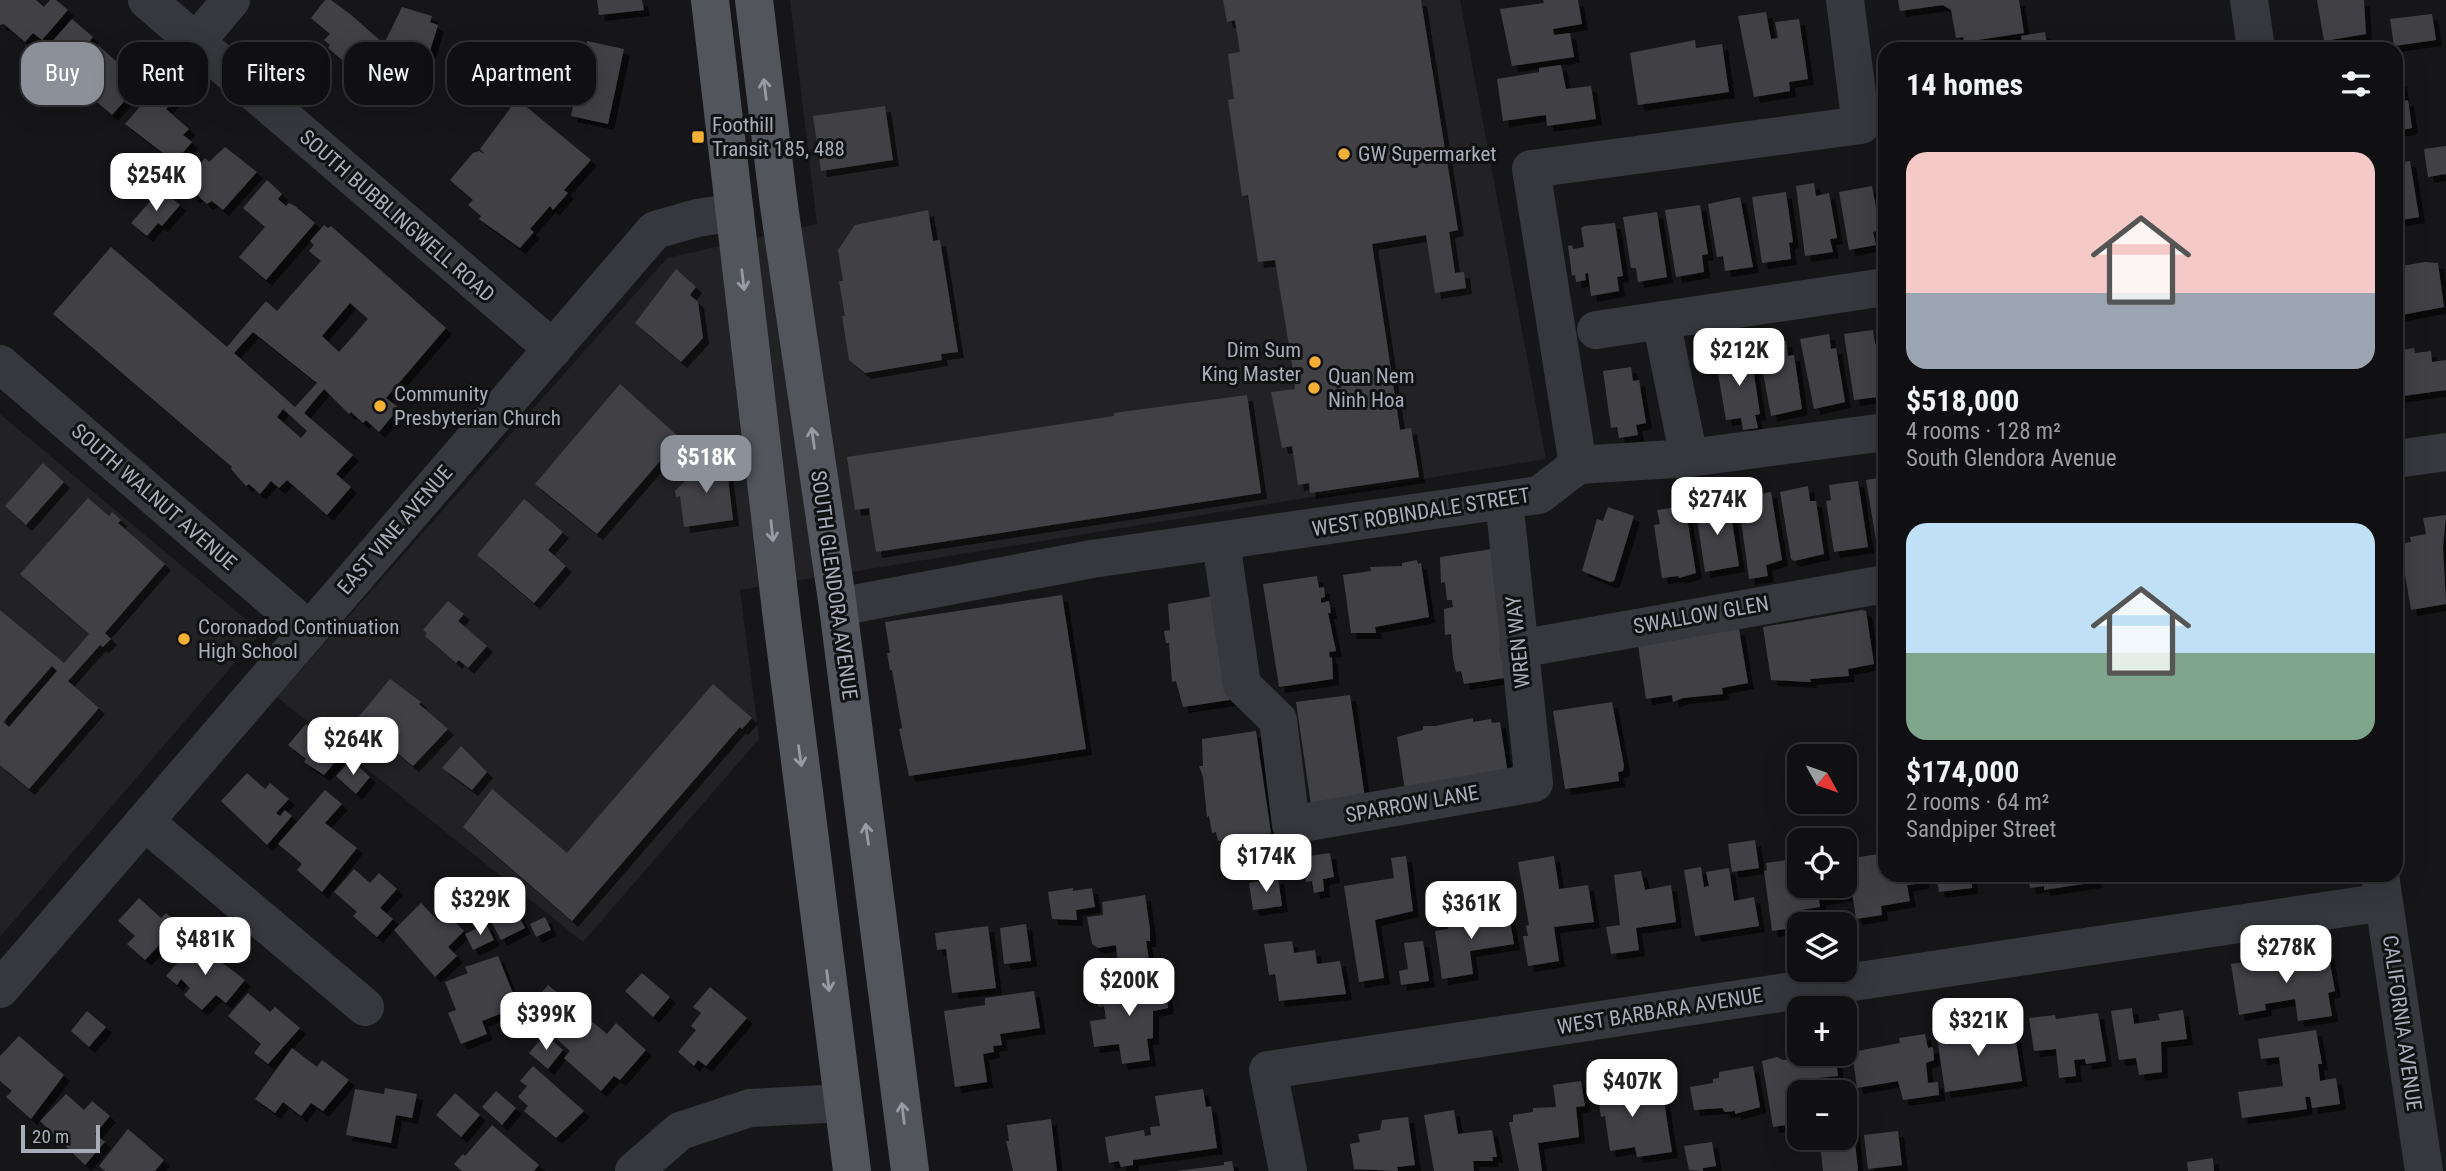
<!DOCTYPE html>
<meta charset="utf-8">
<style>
:root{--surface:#101012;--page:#19191b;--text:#f1f3f6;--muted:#9c9d9f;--line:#303032;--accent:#8c9099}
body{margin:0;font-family:"Roboto Condensed",sans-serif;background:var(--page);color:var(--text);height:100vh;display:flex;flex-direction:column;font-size:26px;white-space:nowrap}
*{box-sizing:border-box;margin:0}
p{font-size:23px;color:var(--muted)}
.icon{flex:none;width:38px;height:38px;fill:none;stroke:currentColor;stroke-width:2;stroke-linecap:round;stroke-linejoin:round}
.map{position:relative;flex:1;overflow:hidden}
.sheet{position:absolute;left:1878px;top:42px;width:525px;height:840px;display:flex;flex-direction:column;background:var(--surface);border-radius:21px;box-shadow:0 7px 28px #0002,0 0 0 2px var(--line)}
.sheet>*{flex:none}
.top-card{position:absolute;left:21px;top:42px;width:665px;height:63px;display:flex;gap:14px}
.needle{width:46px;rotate:130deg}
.tools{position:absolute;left:1787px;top:744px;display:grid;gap:14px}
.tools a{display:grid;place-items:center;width:70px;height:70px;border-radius:14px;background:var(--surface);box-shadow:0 7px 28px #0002,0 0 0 2px var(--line);font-size:35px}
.scale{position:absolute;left:21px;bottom:18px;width:79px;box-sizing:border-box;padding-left:7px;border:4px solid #a8adb8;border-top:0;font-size:19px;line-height:24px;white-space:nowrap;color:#a8adb8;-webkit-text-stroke:5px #111113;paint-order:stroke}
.price{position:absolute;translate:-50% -60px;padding:0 16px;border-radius:14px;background:#fff;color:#222;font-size:23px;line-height:46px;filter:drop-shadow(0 2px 4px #0008)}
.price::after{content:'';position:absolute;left:50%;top:42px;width:21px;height:16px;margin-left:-10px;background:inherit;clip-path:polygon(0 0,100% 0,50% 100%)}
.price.on{background:var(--accent);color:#fff}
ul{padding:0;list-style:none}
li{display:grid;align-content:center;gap:14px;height:371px;padding:0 28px}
li span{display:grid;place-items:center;height:217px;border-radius:21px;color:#555}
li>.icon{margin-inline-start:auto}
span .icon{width:126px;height:126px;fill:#fffc;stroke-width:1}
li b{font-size:30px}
h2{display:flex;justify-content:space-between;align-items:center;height:84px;padding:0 28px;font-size:30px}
.tag{padding:0 24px;border-radius:21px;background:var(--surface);box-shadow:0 7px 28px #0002,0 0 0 2px var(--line);font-size:24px;line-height:63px}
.tag.on{background:var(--accent);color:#fff}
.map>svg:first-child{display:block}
</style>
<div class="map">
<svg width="2446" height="1171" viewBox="0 0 2446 1171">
<defs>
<filter id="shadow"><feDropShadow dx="6" dy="6" stdDeviation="0" flood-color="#0009"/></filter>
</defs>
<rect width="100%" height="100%" fill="#161618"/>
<path fill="#222225" d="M790 0H1460L1546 459 740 590 759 739 583 942 277 697 667 258 817 224Z
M0 414 261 632 0 937Z"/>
<path fill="#404145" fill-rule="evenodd" filter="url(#shadow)" d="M0 0H36L44 7 50 0H56L68 10 42 40 33 33 25 42 4 24 0 25Z
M325 0H331L350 14 399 57 365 96 350 83 358 74 328 48 330 45 324 40 330 34 311 18Z
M597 0H642L644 10 599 15Z
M1223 0H1421L1458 230 1449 232 1455 273 1464 272 1466 288 1435 293 1426 235 1372 244 1400 430 1411 428 1419 477 1310 493 1309 483 1298 485 1292 446 1282 448 1271 392 1295 389 1292 364 1275 260 1258 262 1248 195 1242 196 1228 100 1234 99 1228 54 1240 52 1235 20 1227 22Z
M1543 0H1578L1582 24 1553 29 1554 35 1570 33 1574 57 1512 66 1500 9 1544 3Z
M1898 0H2019L2024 33 1964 42 1963 37 1956 38 1951 10 1943 5 1900 11Z
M2317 0H2364L2366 34 2324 41Z
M402 7 432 16 430 22 438 25 429 54 415 69 385 42Z
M1766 12 1771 39 1778 38 1775 22 1799 19 1808 79 1789 82 1790 91 1754 97 1738 16Z
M2432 14 2436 40 2394 46 2390 19Z
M72 19 93 37 83 50 90 56 99 46 126 70 131 64 146 77 112 115 97 102 103 96 75 73 79 68 50 44Z
M2045 32 2048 49H2023L2021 36Z
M1695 40 1696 48 1722 44 1729 92 1638 105 1630 53Z
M587 41 624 49 608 124 571 116Z
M1561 65 1566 89 1591 86 1596 119 1547 126 1546 115 1503 121 1497 79 1539 72V68Z
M2396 81H2401L2404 101 2408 100 2412 128 2396 131Z
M157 87 173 101 166 109 189 129 183 135 192 142 175 162 125 124Z
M517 99 591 160 564 190 568 193 553 210 550 206 530 229 534 232 520 248 479 219 481 216 468 205 473 200 450 180 473 153 479 151 485 154 480 149Z
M885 106 893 160 821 171 813 116Z
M2446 146V174L2428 177 2424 149Z
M225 147 257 172 223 210 212 201 207 204 197 195 194 198 181 187 205 158 209 162Z
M2410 161 2419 217 2396 221V163Z
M1885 166V199H1883L1879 169Z
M267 180 282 194 278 199 286 206 289 203 295 206 315 223 266 280 239 257 265 227 243 208Z
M1814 183 1816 196 1829 193 1837 238 1830 239 1833 252 1805 256 1796 186Z
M1872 186 1880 230 1873 232 1876 245 1849 250 1839 192Z
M161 189 180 205 162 226 158 223 147 236 131 223Z
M1786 192 1793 242 1789 243 1791 259 1762 263 1752 197Z
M1740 197 1753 267 1725 271 1723 256 1717 257 1708 204Z
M1700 205 1708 254 1702 255 1704 272 1676 277 1665 210Z
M928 210 933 241 940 240 958 352 941 354 942 360 865 373 849 360 842 316H845L839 281H843L838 250 855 225Z
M1657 212 1667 277 1638 282 1636 268H1631L1623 217Z
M1615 223 1623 276 1617 277 1619 291 1591 296 1588 273 1585 274 1586 280 1576 282 1575 275 1572 276 1568 246 1572 245 1573 249 1584 247 1581 228 1584 226Z
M324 225 328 228 331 226 446 328 386 398 399 408 379 432 366 420 363 423 351 412 349 414 324 389 304 413 353 455 336 474 351 487 327 515 287 480 279 488 271 481 260 494 249 484 246 486 231 469 232 467 53 314 111 247 227 347 266 301 277 311 321 261 309 251 314 245 310 241ZM350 303 368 319 339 352 322 336ZM253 332 317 383 295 407 234 353ZM283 409 307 431 301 438 277 417Z
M2425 262 2438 263 2444 307 2396 316V267Z
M676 269 696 287 690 295 698 302 703 338 681 362 635 323Z
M1873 330 1875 344 1881 343 1885 396 1854 400 1844 334Z
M1829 334 1831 349 1836 348 1845 402 1814 409 1800 339Z
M1786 341 1788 356 1794 355 1802 409 1771 416 1758 346Z
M1750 348 1760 414 1755 415 1758 428 1743 430 1741 418 1726 420 1717 368H1723L1721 353Z
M2414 348 2415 353 2431 351 2432 362 2446 360V390L2396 397V351Z
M1631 367 1633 381 1639 380 1646 423 1636 425 1638 435 1619 438 1617 427 1611 428 1603 371Z
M620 384 680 438 597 534 535 484Z
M1247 395 1261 493 876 552 869 508 855 510 847 457 1114 416V413Z
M710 456 727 470 733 520 684 527 680 496 676 497 675 491Z
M43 463 64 482 26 525 5 506Z
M1885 477V548H1880L1877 546 1866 480Z
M1858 481 1868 547 1834 552 1826 501 1831 500 1829 485Z
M1808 486 1810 501H1816L1824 554 1794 561 1791 559 1780 492Z
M1771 492 1782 560 1766 565 1768 576 1749 579 1740 512 1746 511 1743 497Z
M88 498 109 516 112 512 121 520 118 523 165 564 105 633 111 639 103 647 100 645 68 681 99 708 29 789 0 765V610L64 663 89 634 20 574ZM52 666 57 671 9 727 3 722Z
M524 499 563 532 548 550 566 566 534 603 477 555Z
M1724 501 1726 515H1731L1739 566 1705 572 1695 506Z
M1685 506 1696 573 1679 578 1678 576 1662 578 1654 525 1660 524 1657 510Z
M1608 507 1634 516 1614 581 1610 582 1582 571 1597 519 1603 521Z
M2446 515 2443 547 2446 604 2411 610 2400 544 2411 542 2410 537 2426 534 2423 518Z
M1499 548 1518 676 1464 684 1461 671 1456 672 1453 659 1451 634 1445 635 1444 609 1453 607 1452 600H1447L1445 582 1441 583 1440 557Z
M1417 560 1418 564 1421 563 1429 617 1375 627 1376 633H1351L1343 575 1371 571 1370 567 1402 566V563Z
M1317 576 1319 588 1324 587 1325 597 1321 598V603L1329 601 1331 613H1328L1336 651 1329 652 1330 658 1332 657 1333 679 1279 687 1263 584Z
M1062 595 1086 749 909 776 899 729 902 728 892 670H890L887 653H890L885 622Z
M1220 595 1236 699 1183 707 1176 681 1172 682 1169 643H1166L1164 631 1170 630 1168 604Z
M448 601 464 614 458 621 487 646 468 668 459 660 456 663 425 636 427 633 423 630Z
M1862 610 1866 611 1874 664 1848 669 1849 676 1810 679 1811 682 1771 680 1763 627Z
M1739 629 1748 683 1722 688 1723 694 1683 698 1673 702 1672 695 1646 699 1638 645Z
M390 679 421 702 419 704 448 729 413 766 357 719Z
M713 684 752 718 742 729 740 727 572 921 463 827 492 789 567 853Z
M1350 695 1365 798 1311 805 1296 702Z
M1612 702 1624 766 1623 771 1618 772 1619 781 1565 789 1553 711Z
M1473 718V722L1491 719 1492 723 1500 722 1508 775 1405 791 1397 737 1423 730V726H1435Z
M306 724 342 754 324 775 304 762 306 759 288 745Z
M1256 731 1271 833 1218 841 1216 832 1212 833 1209 816 1207 817 1203 777 1199 766H1203L1202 739Z
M461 746 487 772 472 790 442 768Z
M351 760 370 777 356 794 336 776Z
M247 773 265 789 270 783 289 799 276 813 280 816 285 810 292 816 267 845 221 801Z
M325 790 342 804 325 823 357 848 322 892 297 870 302 864 278 844Z
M1879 806H1885V832L1883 833Z
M1755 840 1759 868 1732 872 1728 844Z
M1330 853 1334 877 1323 879 1324 891 1314 893 1312 881 1306 882 1302 857Z
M1885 853V875H1922L1923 883 1907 885 1910 901 1881 906 1882 915 1856 919 1847 859Z
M1406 856 1413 911 1375 920 1384 978 1359 982 1344 886 1394 878 1391 858Z
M1554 856 1559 889 1588 885 1594 922 1554 927 1559 961 1528 966 1523 936H1528L1526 926 1529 925 1518 862Z
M1794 859V866H1799V886H1845L1847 895 1819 900 1820 907 1801 910 1803 924 1799 927 1772 931 1764 871 1767 870 1766 863Z
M1701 867 1704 887 1709 886 1706 872 1729 868 1734 901 1754 897 1759 926 1695 936 1684 870Z
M354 869 370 883 379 873 397 889 380 908 393 919 377 937 353 916 357 912 334 892Z
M1641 871 1645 890 1671 885 1676 922 1636 928 1639 950 1611 954 1606 927 1620 925 1614 875Z
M1936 875H1971L1972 888 1939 892Z
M2028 875H2095L2096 882 2044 890V886L2030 888Z
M1278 878 1282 906 1253 910 1249 883Z
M1073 888V891L1092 888 1095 907 1076 910 1077 920 1052 919 1048 892Z
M1145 895 1150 930V941H1146L1149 960 1118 963 1116 945 1098 948 1092 944 1087 917 1103 915 1102 902Z
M139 898 161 918 166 913 190 934 173 952 162 942 145 960 127 944 135 936 118 921Z
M510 899 525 928 501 940 486 912Z
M421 903 438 921 446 913 464 931 448 947 457 956 435 977 394 930Z
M1508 910 1514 944 1470 951 1473 974 1442 979 1435 931 1448 929 1447 920 1457 919 1460 928 1459 919Z
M545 917 551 930 536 937 530 924Z
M486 924 494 940 473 950 465 934Z
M1026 924 1031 961 1004 964 1000 928Z
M988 926 996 988 952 993 946 949 937 950 935 933Z
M1292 941 1294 953 1315 950 1317 964 1340 961 1346 994 1279 1001 1275 974 1269 975 1264 944Z
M1423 941 1429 981 1401 985 1399 971 1408 969 1404 943Z
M195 942 245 980 226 1003 216 995 202 1010 184 995 190 988 181 979 177 985 166 976Z
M2328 952 2335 991 2328 993 2332 1016 2298 1021 2295 999 2265 1004 2266 1010 2239 1015 2231 964 2261 959 2262 963Z
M498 956 514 996 500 1001 505 1012 482 1021 487 1034 461 1044 448 1013 456 1010 445 982 468 973 465 967Z
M642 973 670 997 653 1017 625 991Z
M1164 978 1168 1008 1153 1011V1038L1147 1039 1150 1060 1122 1064 1119 1044 1094 1047 1090 1021 1106 1019 1104 1006 1098 1007 1096 990 1104 989 1103 984H1110V988Z
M548 985 607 1034 616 1023 646 1050 620 1080 614 1076 601 1091 564 1058 570 1051 545 1028 530 1016 525 1022 520 1018Z
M710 987 747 1018 706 1066 698 1060 694 1066 678 1052 696 1030 691 1026 701 1013 693 1007Z
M1034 991 1040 1028 1000 1034 1002 1045 993 1046 994 1052 983 1054 987 1082 955 1087 944 1011 985 1005V998Z
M248 993 270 1012 275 1007 300 1028 268 1064 254 1053 261 1044 228 1016Z
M2132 1008 2134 1024 2160 1020 2158 1014 2183 1010 2187 1039 2161 1042 2162 1072 2139 1075 2136 1058 2119 1060 2111 1011Z
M87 1011 106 1027 89 1047 71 1031Z
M2098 1013 2106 1061 2086 1064 2085 1059 2074 1060 2076 1076 2059 1078 2056 1049 2034 1051 2029 1018 2055 1015 2056 1019Z
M1967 1026 1968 1036 2014 1028 2022 1081 1945 1092 1936 1030Z
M2316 1030 2322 1064H2318L2320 1081 2336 1078 2340 1104 2312 1108 2310 1097H2305L2307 1109 2242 1118 2238 1092 2283 1086 2279 1057 2261 1059 2258 1039Z
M545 1034 563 1050 548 1069 529 1053Z
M1925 1034 1928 1048 1933 1047 1934 1060 1926 1063 1928 1083 1938 1082 1939 1095 1903 1100 1898 1081 1857 1088 1852 1052 1900 1043 1899 1038Z
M19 1036 64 1075 31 1119 6 1097 12 1091 0 1081V1056Z
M292 1048 317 1067 322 1060 349 1080 323 1111 311 1103 301 1116 283 1102 275 1113 255 1099Z
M1809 1054H1835L1838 1076 1818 1078 1819 1085 1825 1084 1826 1092H1799V1123L1773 1127 1762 1061 1777 1057 1783 1060 1792 1059 1793 1064 1810 1062Z
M533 1066 584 1111 556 1138 524 1111 528 1106 518 1097 527 1086 520 1081Z
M1753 1066 1760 1107 1735 1114V1111L1725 1112 1722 1108 1694 1110 1690 1087 1713 1083V1079L1719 1078V1072Z
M1611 1074 1612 1076 1619 1075 1623 1102 1663 1095 1672 1152 1637 1157 1635 1147 1610 1151 1605 1116 1601 1117 1599 1103 1593 1104 1589 1080Z
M1581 1081 1585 1106 1576 1107 1579 1137 1538 1143 1542 1171H1519L1509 1122H1513V1115L1533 1112V1108L1556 1107 1553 1085Z
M385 1088 417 1094 412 1118 396 1115 391 1143 346 1135 355 1089 384 1094Z
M1203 1089 1206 1107 1211 1106 1217 1148 1133 1160V1165L1121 1167 1119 1161 1109 1163 1105 1137 1144 1130 1145 1136 1151 1135 1150 1127 1160 1126 1155 1096Z
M496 1091 516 1108 502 1125 482 1107Z
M455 1093 480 1115 461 1137 436 1115Z
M66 1094 84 1110 92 1101 110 1116 95 1134 105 1142 85 1165 40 1121Z
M1454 1110 1458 1134 1492 1130 1497 1157H1492L1493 1161H1473L1474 1171H1434L1424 1115Z
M1852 1113 1858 1171H1823L1820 1143 1825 1142V1138H1844V1114Z
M1408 1117 1415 1165 1397 1167 1398 1171 1354 1169 1350 1144 1360 1142 1358 1134 1380 1130 1382 1120Z
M1051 1119 1057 1171H1013L1006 1141H1009L1007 1125Z
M492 1125 539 1165 534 1171H462L454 1164 463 1154 465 1156Z
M128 1129 164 1160 155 1171H105L99 1166Z
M1898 1131 1902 1165 1868 1169 1864 1135Z
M1712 1142 1716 1166 1703 1168V1171L1689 1170 1684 1146Z
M2213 1158 2214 1171H2188L2187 1162Z
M1232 1161 1234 1171H1176L1224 1165V1162Z"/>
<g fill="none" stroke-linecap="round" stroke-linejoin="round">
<path stroke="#37383d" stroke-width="38" d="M147 0 553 349
M2249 0 2256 49
M195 43 231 0
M1661 320 1689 458
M1596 330 1885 287
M0 364 309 630
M2396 459 2446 452
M1578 465 1531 169 1861 125 1845 0
M1578 465 1689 458 1885 432
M1221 542 1242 685 1278 720 1291 825 1534 783 1504 500
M838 607 1092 559 1539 495 1578 465
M1518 649 1885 584
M145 822 365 1007
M2380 875 2424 1171
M0 989 655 230 697 218 735 212
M634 1171 680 1131 750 1108 843 1103
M1288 1171 1268 1070 2384 902"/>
<path stroke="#53555c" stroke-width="38" d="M710 0 782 619 852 1171
M754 0 779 206 838 607 910 1171"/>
</g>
<defs><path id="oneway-shaft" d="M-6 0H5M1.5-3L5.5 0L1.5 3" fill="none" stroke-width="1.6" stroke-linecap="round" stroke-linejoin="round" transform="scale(1.75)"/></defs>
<g stroke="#979ba6">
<use href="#oneway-shaft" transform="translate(765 89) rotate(-97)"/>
<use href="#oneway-shaft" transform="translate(743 280) rotate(83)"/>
<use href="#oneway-shaft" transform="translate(813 438) rotate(-98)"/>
<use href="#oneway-shaft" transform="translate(772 531) rotate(84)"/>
<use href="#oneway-shaft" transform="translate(800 756) rotate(82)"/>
<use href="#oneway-shaft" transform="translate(867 834) rotate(-98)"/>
<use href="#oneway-shaft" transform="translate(828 981) rotate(83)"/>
<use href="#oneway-shaft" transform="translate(903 1113) rotate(-97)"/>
</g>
<g fill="#f2b134" stroke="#111113" stroke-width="2.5">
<rect x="691" y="130" width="14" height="14" rx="3.5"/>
<circle cx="1344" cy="154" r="7"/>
<circle cx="1315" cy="362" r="7"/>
<circle cx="1314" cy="388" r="7"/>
<circle cx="380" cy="406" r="7"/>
<circle cx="184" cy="639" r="7"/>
</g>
<g text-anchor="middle" stroke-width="6" stroke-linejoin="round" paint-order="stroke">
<g font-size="21" fill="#a8adb8" stroke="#111113" text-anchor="start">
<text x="712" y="132">Foothill<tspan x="712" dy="24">Transit 185, 488</tspan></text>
<text x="1358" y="161">GW Supermarket</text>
<text x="1301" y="357" text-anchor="end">Dim Sum<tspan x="1301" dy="24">King Master</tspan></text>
<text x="1328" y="383">Quan Nem<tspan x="1328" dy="24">Ninh Hoa</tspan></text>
<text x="394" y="401">Community<tspan x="394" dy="24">Presbyterian Church</tspan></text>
<text x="198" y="634">Coronadod Continuation<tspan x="198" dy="24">High School</tspan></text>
</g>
<g font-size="21" fill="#a8adb8" stroke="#111113">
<text transform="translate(397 216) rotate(41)" y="7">SOUTH BUBBLINGWELL ROAD</text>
<text transform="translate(154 497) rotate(41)" y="7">SOUTH WALNUT AVENUE</text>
<text transform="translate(1421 512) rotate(-9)" y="7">WEST ROBINDALE STREET</text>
<text transform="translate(395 530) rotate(-49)" y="7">EAST VINE AVENUE</text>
<text transform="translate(834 585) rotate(82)" y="7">SOUTH GLENDORA AVENUE</text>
<text transform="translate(1701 615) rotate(-10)" y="7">SWALLOW GLEN</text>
<text transform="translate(1518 642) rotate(-96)" y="7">WREN WAY</text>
<text transform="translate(1412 804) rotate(-10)" y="7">SPARROW LANE</text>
<text transform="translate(1660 1011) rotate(-9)" y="7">WEST BARBARA AVENUE</text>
<text transform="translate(2402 1023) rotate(82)" y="7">CALIFORNIA AVENUE</text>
</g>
</g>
</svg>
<div class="tools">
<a><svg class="needle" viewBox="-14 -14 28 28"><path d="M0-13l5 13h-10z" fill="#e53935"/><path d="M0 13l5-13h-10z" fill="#9c9d9f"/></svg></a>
<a><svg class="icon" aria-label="locate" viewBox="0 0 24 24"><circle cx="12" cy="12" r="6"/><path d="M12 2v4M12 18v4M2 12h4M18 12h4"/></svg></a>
<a><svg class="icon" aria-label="layers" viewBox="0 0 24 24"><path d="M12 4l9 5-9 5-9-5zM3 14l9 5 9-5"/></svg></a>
<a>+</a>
<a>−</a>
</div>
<div class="scale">20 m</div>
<b class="price" style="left:156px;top:213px">$254K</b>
<b class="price" style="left:1739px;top:388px">$212K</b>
<b class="price on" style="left:706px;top:495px">$518K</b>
<b class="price" style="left:1717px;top:537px">$274K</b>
<b class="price" style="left:353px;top:777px">$264K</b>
<b class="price" style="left:1266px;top:894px">$174K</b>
<b class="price" style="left:480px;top:937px">$329K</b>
<b class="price" style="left:1471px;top:941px">$361K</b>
<b class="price" style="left:205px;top:977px">$481K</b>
<b class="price" style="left:2286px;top:985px">$278K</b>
<b class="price" style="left:1129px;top:1018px">$200K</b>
<b class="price" style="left:546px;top:1052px">$399K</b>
<b class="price" style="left:1978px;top:1058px">$321K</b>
<b class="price" style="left:1632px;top:1119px">$407K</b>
<div class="top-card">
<a class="tag on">Buy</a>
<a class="tag">Rent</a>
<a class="tag">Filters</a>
<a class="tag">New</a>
<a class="tag">Apartment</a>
</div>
<section class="sheet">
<h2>14 homes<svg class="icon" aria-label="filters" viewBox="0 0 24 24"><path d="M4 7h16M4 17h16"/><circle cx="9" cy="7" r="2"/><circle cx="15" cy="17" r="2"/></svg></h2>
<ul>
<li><span style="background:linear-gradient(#f6c9c9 65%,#9aa5b1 0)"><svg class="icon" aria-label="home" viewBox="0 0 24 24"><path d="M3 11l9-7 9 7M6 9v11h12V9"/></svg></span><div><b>$518,000</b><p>4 rooms · 128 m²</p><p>South Glendora Avenue</p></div></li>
<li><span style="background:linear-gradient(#bfe0f5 60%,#7fa58c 0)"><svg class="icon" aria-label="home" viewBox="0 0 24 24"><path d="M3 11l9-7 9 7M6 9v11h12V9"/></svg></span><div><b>$174,000</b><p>2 rooms · 64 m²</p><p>Sandpiper Street</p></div></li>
</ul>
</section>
</div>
